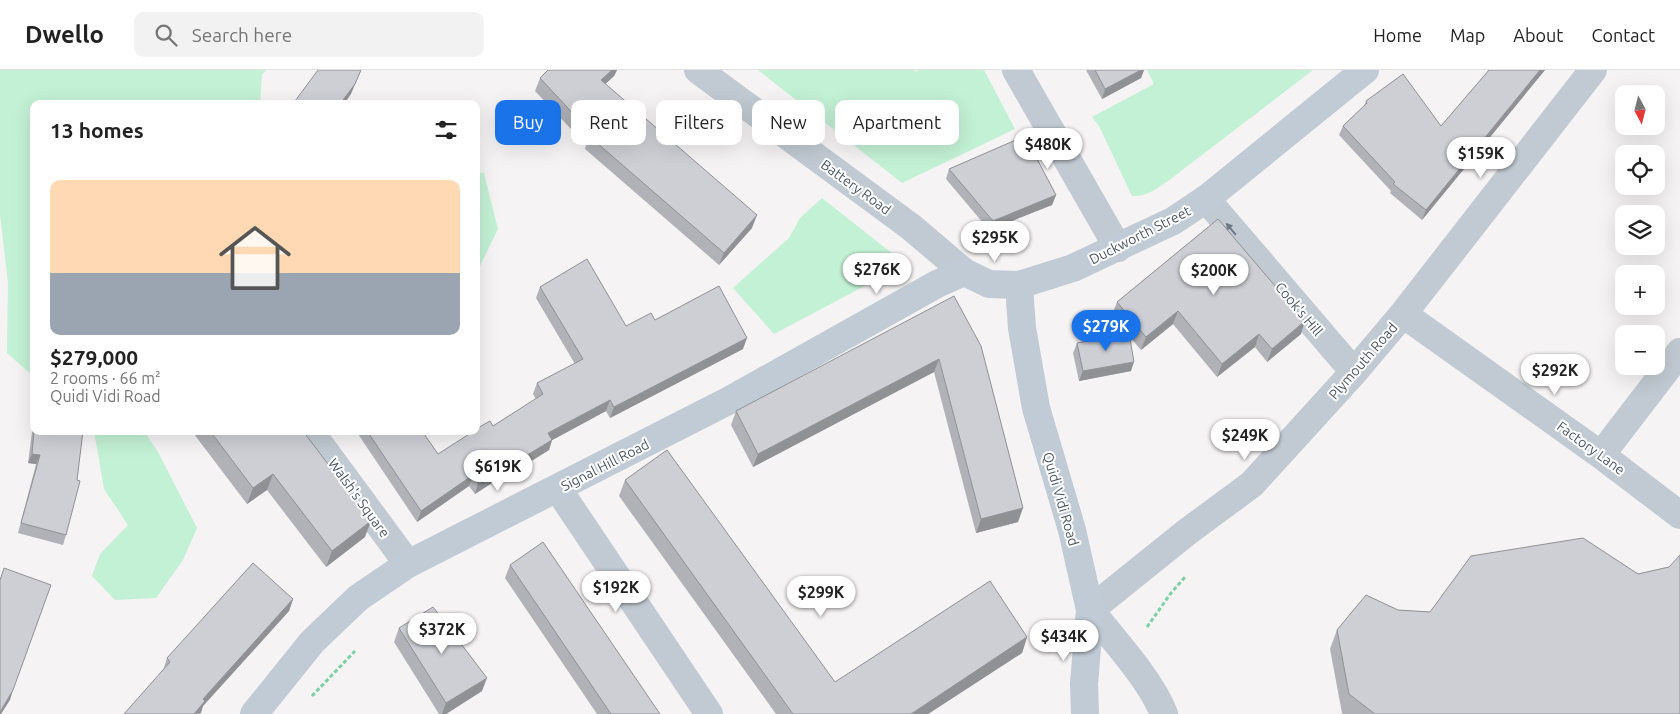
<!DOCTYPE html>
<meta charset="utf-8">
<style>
:root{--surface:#fff;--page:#f2f2f2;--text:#222;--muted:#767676;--line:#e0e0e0;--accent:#1a73e8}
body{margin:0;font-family:Ubuntu,sans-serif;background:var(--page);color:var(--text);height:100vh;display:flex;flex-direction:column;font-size:19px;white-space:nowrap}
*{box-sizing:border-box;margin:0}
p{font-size:16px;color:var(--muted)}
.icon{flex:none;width:28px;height:28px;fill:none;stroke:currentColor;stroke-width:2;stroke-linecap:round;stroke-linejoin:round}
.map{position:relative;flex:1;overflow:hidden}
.sheet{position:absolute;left:30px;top:30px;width:450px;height:335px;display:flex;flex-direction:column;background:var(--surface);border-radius:10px;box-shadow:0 5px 20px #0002}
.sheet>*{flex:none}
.guide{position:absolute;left:495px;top:30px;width:475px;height:45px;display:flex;gap:10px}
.needle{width:32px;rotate:173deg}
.buttons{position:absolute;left:1615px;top:15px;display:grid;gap:10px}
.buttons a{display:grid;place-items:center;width:50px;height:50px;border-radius:10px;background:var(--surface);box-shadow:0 5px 20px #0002;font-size:25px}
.price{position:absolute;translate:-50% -42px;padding:0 11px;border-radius:18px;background:#fff;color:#222;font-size:16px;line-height:32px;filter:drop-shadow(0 1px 2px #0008)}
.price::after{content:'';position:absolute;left:50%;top:30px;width:15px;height:11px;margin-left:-8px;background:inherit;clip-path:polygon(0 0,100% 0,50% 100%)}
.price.current{background:var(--accent);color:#fff}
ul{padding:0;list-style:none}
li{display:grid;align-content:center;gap:10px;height:265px;padding:0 20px}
li span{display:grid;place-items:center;height:155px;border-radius:10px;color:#555}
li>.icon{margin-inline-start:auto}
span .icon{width:90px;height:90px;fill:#fffc;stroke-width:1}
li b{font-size:21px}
h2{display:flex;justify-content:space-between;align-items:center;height:60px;padding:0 20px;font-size:21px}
.chip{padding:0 18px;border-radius:10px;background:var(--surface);box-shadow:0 5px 20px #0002;font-size:18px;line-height:45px}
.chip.current{background:var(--accent);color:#fff}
header{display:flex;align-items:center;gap:30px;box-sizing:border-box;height:70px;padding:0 25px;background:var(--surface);border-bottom:1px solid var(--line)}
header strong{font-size:24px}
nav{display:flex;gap:28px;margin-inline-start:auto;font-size:18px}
.search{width:350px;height:45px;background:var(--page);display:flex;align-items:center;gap:12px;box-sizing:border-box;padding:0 18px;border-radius:10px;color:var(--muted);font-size:19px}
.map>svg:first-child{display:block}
</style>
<header>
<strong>Dwello</strong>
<div class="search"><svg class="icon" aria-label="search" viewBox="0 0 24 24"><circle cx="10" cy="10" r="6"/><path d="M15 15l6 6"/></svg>Search here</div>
<nav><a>Home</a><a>Map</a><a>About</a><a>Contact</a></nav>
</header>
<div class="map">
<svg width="1680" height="644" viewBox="0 0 1680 644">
<rect width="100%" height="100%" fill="#f5f3f3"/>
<path fill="#c3f1d5" d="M0 0H266L262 5 260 34H34V307L7 283 8 213 0 144Z
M758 0H914L915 2 919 0H984L1015 59 902 113Z
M1147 0H1313L1168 111C1156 119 1147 127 1132 126L1099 56 1092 47 1154 14Z
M476 102 484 103 498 159 476 204Z
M822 128 893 184V201L774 264 733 218 789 168 800 148Z
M94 361H144L158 382 197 458 183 490 156 528 115 530 92 506 100 484 128 455 104 419Z"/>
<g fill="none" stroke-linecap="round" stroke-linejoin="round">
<path stroke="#7ad0a6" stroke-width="3" stroke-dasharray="4 2.5" stroke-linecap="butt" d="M1147 557 1171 523 1186 506
M312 626 355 581"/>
<path stroke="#c1cad2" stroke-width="28" d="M698 0 911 157 964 202
M1016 0 1118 178
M1206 129 1354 302
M1403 244 1601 385 1680 445
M310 361 408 494
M1601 385 1680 282
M558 419 709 644
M1164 644C1151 610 1113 569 1090 540L1187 462 1252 414 1354 302 1403 244 1593 0"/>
<path stroke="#c1cbd6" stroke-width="28" d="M1019 215 1022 258 1036 338 1072 460 1090 540 1084 614 1085 644
M254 644 312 572 358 528 408 494 728 331 937 214 964 202 989 214 1019 215 1073 198 1173 151 1206 129 1365 0"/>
</g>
<path fill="#b0b2b7" d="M548 0H617L614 6 605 14 752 158 719 195 585 79 586 75 535 21 540 8Z
M1086 0H1144L1141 8 1102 29Z
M1489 0H1545L1422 150 1390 123 1391 121 1339 65 1343 56 1364 36 1366 31 1441 56Z
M949 99 1056 125 1052 135 989 160 946 109Z
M1218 149 1301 264 1267 292 1255 277 1217 307 1173 254 1141 280 1129 266 1131 301 1079 311 1073 283 1077 273 1128 264 1112 245 1117 232Z
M540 217 626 256 655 250 743 279 610 348 606 341 552 370 549 380 520 398 518 396 475 424 469 416 417 452 356 361H422L438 384 493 356 536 329 533 324 537 313 575 294 536 228Z
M981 276 1018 452 976 463 934 302 753 397 731 355 736 341Z
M34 357V361H83L77 410 66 465 63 475 18 463 36 394 28 393 32 362Z
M195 361H303L365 467 326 497 267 420 247 434 194 364Z
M625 410 835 612 1027 567 1022 583 928 644H776L619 426Z
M510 495 660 644H597L505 508Z
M1669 497 1680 644H1343L1342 643 1330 579 1337 560 1398 540 1430 542 1638 504Z
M293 529 289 541 203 636 200 644H124L163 601 167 588Z
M399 558 482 621 446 644H439L394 572Z"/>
<path fill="#909195" d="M361 0 351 24 344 34H340Z
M612 0H617L614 6 596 23 601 10Z
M1141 0H1144L1141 8 1102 29 1105 19Z
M1540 0H1545L1422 150 1426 140Z
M1056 125 1052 135 989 160 993 151Z
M757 145 752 158 719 195 724 183Z
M1178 241 1173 254 1141 280 1146 267Z
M1305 251 1301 264 1267 292 1272 279Z
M1259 264 1255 277 1217 307 1222 294Z
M747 268 743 279 610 348 614 337Z
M939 289 934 302 753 397 758 384Z
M1134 292 1131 301 1079 311 1083 301Z
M610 330 606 341 545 374 548 363Z
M552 370 549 380 520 398 524 387Z
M32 384 40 385 36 394 28 393Z
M522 385 518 396 475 424 478 413Z
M273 404 267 420 247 434 253 418Z
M473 405 469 416 417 452 421 441Z
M1023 438 1018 452 976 463 981 449Z
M371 451 365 467 326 497 332 481Z
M293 529 289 541 203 636 201 643 194 644 203 629Z
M1027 567 1022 583 928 644H911Z
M487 608 482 621 446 644H442L446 633Z
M13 620 10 630 1 644H0V642Z"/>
<path fill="#cdcfd5" stroke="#909195" d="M318 0H361L355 14 340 34H298L295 31Z
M548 0H612L601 10 757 145 724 183 589 66 592 64 540 8Z
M1095 0H1141L1105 19Z
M1489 0H1540L1426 140 1393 114 1395 112 1343 56 1367 33 1366 31 1403 4 1441 56Z
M1025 66 1056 125 993 151 949 99Z
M1218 149 1305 251 1272 279 1259 264 1222 294 1178 241 1146 267 1117 232Z
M587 189 626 256 651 243 655 250 719 216 747 268 614 337 610 330 548 363 552 370 524 387 522 385 478 413 473 405 421 441 367 361H422L438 384 474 361H476V359L490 351 493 356 543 324 537 313 583 289 540 217Z
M954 226 981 276 1023 438 981 449 939 289 758 384 736 341Z
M1129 263 1134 292 1083 301 1077 273Z
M34 361H83L77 410 80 411 66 465 21 453 40 385 32 384Z
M210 361H303L371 451 332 481 273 404 253 418Z
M667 380 835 612 990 511 1027 567 911 644H793L625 410Z
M1583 468 1638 504 1669 497 1680 485V644H1375L1349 624 1337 560 1366 525 1398 540 1430 542 1471 486Z
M543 472 660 644H611L510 495Z
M253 493 293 529 203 629 205 631 194 644H124L170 592 167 588Z
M4 498 51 515 13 620 0 642V510Z
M433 537 487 608 446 633 399 558Z"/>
<defs><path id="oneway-solid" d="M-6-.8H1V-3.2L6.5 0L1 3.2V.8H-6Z" transform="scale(1.25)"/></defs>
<use fill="#6e7983" href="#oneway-solid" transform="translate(1231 159) rotate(-130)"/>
<g text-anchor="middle" stroke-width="4" stroke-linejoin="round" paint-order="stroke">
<g font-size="14" fill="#4a5661" stroke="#fff">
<text transform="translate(856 117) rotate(36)" y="5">Battery Road</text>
<text transform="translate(1140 165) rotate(-27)" y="5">Duckworth Street</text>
<text transform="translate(1299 239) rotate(50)" y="5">Cook's Hill</text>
<text transform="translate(1363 291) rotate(-49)" y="5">Plymouth Road</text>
<text transform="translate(1591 378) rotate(36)" y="5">Factory Lane</text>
<text transform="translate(605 395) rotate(-27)" y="5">Signal Hill Road</text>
<text transform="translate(359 428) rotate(54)" y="5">Walsh's Square</text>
<text transform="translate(1061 429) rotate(74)" y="5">Quidi Vidi Road</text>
</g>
</g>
</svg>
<div class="buttons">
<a><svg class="needle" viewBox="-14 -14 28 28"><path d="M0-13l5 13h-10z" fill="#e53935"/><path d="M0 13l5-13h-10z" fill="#767676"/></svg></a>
<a><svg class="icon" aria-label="locate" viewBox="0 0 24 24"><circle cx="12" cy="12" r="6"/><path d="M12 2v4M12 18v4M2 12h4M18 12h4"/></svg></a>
<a><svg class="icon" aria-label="layers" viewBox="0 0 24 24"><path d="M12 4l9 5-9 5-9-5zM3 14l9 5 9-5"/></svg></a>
<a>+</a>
<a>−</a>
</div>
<b class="price" style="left:1048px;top:100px">$480K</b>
<b class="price" style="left:1481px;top:109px">$159K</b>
<b class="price" style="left:995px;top:193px">$295K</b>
<b class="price" style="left:877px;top:225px">$276K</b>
<b class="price" style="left:1214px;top:226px">$200K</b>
<b class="price current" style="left:1106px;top:282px">$279K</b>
<b class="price" style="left:1555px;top:326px">$292K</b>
<b class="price" style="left:1245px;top:391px">$249K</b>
<b class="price" style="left:498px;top:422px">$619K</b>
<b class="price" style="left:616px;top:543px">$192K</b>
<b class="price" style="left:821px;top:548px">$299K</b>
<b class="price" style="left:442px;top:585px">$372K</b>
<b class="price" style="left:1064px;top:592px">$434K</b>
<div class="guide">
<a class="chip current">Buy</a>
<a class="chip">Rent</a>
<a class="chip">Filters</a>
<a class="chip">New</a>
<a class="chip">Apartment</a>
</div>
<section class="sheet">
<h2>13 homes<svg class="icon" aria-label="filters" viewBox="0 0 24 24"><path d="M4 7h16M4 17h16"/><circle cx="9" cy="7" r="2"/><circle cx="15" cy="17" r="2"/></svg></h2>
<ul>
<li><span style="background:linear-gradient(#ffd9b3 60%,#9aa5b1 0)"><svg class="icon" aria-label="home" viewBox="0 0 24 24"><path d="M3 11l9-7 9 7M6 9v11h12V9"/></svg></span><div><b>$279,000</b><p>2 rooms · 66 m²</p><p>Quidi Vidi Road</p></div></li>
</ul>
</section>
</div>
